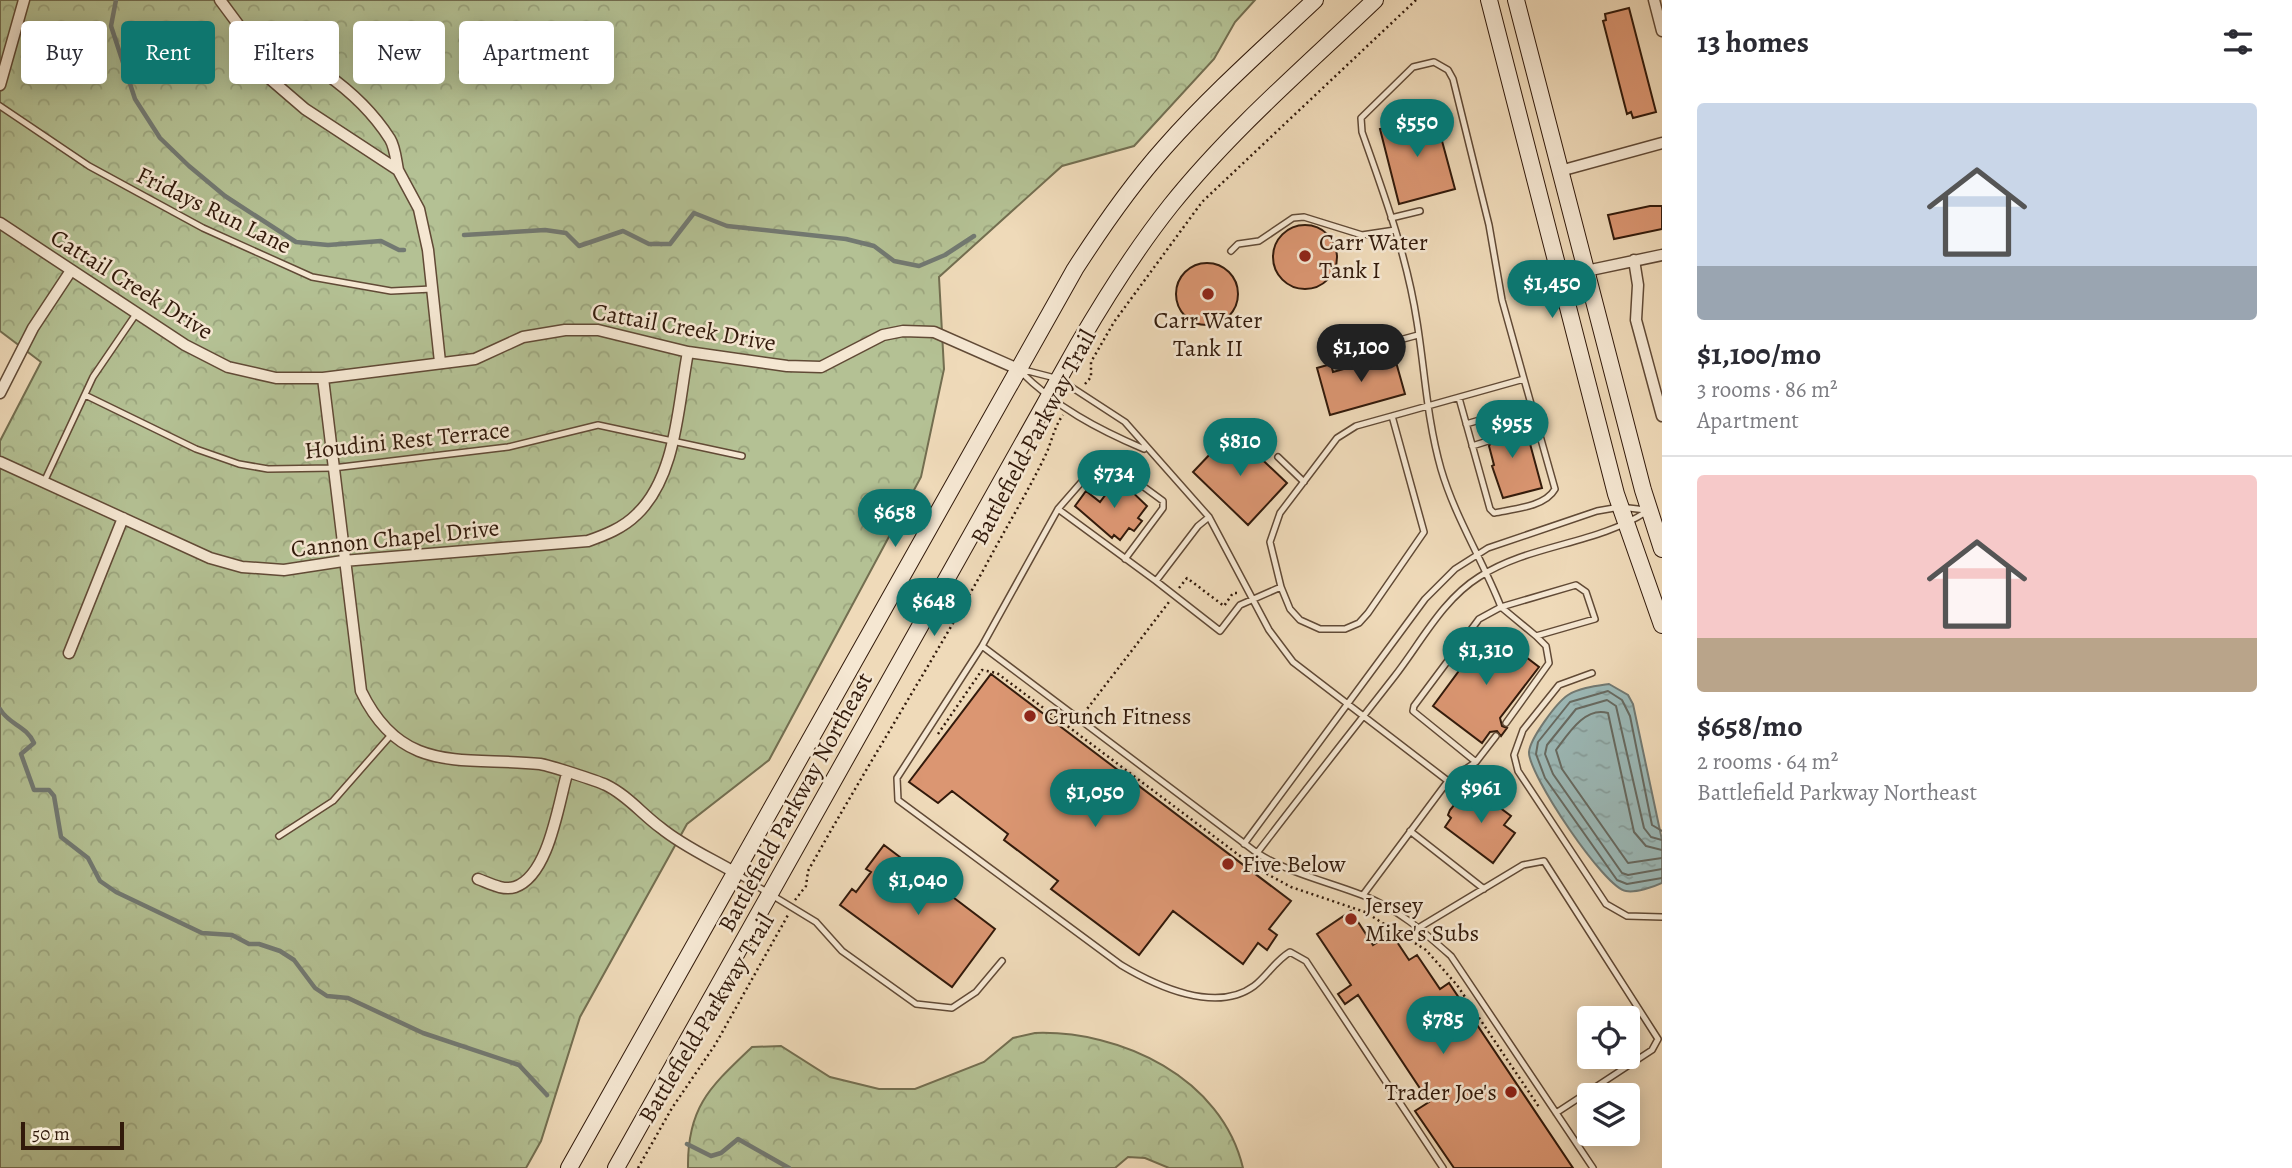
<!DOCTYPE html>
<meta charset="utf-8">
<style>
:root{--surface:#fff;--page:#f7f7f7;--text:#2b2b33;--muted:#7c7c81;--line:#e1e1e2;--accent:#0f766e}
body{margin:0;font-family:Alegreya,serif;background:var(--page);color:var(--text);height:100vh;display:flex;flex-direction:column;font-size:26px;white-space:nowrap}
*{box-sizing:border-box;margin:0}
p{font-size:23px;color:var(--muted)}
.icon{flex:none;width:38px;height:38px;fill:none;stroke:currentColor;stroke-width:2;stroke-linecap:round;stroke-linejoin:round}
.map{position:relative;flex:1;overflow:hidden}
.side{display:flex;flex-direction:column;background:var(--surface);width:630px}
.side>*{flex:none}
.guide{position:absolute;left:21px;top:21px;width:665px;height:63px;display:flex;gap:14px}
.tools{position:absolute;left:1577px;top:1006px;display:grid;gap:14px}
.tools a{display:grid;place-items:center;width:63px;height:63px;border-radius:7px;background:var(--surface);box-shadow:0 4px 18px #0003;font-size:35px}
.scale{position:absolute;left:21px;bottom:18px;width:103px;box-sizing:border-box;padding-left:7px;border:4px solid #321a0b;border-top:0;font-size:19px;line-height:24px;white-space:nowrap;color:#321a0b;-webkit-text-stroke:5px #f5e7d2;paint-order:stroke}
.price{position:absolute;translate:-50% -60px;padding:0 16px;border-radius:24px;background:var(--accent);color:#fff;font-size:23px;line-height:46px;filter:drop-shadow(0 2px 4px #0008)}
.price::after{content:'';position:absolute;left:50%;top:42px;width:21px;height:16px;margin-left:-10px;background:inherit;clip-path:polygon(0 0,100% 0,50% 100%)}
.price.selected{background:#222;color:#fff}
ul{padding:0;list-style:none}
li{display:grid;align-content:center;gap:14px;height:371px;padding:0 35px}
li+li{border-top:2px solid var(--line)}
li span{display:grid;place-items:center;height:217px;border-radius:7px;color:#555}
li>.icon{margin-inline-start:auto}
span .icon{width:126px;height:126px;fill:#fffc;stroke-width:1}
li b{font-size:30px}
h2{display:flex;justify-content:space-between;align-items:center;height:84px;padding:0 35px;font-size:30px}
.chip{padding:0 24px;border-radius:7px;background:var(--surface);box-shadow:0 4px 18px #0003;font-size:24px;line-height:63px}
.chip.selected{background:var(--accent);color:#fff}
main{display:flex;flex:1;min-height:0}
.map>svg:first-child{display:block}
</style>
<main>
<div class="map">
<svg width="1662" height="1168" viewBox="0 0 1662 1168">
<defs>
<pattern id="forest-crowns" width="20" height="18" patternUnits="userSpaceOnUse" patternTransform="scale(1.75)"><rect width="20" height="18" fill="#b4c194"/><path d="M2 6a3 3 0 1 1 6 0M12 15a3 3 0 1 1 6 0" fill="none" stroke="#9ba57e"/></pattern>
<pattern id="water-ripples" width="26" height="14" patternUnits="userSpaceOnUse" patternTransform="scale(1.75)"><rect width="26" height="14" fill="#9cb9b7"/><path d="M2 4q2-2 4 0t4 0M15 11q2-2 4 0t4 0" fill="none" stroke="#879e9c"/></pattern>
</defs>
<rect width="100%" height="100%" fill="#efdab9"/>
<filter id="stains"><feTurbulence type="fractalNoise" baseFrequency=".00286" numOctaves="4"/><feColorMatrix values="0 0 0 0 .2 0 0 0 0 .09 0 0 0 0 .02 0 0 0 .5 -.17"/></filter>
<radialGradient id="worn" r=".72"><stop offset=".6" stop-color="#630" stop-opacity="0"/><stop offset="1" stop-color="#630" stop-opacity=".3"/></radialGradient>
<path fill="url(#forest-crowns)" stroke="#736e50" stroke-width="2" d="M0 0H1255L1235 22 1214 59 1134 146 1062 166 939 277 944 369 921 477 769 760 687 824 580 1017 541 1141 526 1168H0V441L41 362 0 331Z
M1035 1033C1121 1030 1222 1078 1243 1168H1169L1145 1158 1128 1157 1115 1168H688C687 1107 710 1087 752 1047L781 1046 830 1077 879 1089H915L984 1062 1013 1038Z"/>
<path fill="url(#water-ripples)" stroke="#727972" stroke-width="2" d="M1609 684 1628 695 1633 704 1662 840V883C1654 887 1635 893 1626 891 1605 889 1528 774 1529 752 1530 739 1556 703 1568 695 1579 688 1596 686 1609 684Z"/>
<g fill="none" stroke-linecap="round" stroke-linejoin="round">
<path stroke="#676a61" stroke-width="2" d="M1662 831 1652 825 1630 716 1622 700 1608 691 1570 702 1538 742 1536 754 1545 778 1617 880 1627 884 1662 878
M1662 840 1651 837 1644 828 1616 706 1607 700 1576 709 1547 745 1545 754 1553 774 1622 873 1628 875 1662 869
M1662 850 1646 846 1634 832 1608 713C1585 706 1568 734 1556 750L1562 769 1628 863 1662 858"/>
<path stroke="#727972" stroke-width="4.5" d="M116 0 111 26 135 99 160 138 189 166 225 196 296 242 328 245 381 241 399 250H404
M464 235 545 230 566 233 579 246 623 231 649 244H670L694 213 727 226 846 239 874 246 894 261 919 266 945 255 974 236
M0 709C9 725 26 725 34 743L21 754 34 790H49L54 796 61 837 88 858 100 881 116 892 202 933 232 935 249 944H259L280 951 294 960 315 988 327 996 348 998 423 1033 519 1065 547 1095
M687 1144 711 1156 721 1153 738 1139 789 1168"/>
</g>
<path fill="#db9672" stroke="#321a0b" stroke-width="2" d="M1629 8 1656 112 1633 118 1631 112 1627 114 1603 21 1606 20 1605 14Z
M1435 115 1455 189 1399 204 1380 129Z
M1650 206H1662V229L1614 239 1608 215Z
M1273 257a32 32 0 1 1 64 0a32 32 0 1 1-64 0Z
M1176 294a31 31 0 1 1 62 0a31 31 0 1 1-62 0Z
M1394 355 1405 394 1330 415 1317 368 1331 364 1333 372Z
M1513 419 1516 428 1512 435 1519 438 1520 443 1529 440 1542 488 1503 498 1492 466 1494 465 1489 446 1493 440 1486 436 1484 427Z
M1232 431 1287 483 1248 525 1193 472Z
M1115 482 1122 487 1124 484 1147 506 1138 518 1142 521 1134 531 1129 528 1120 540 1114 535 1112 538 1075 506 1086 491 1100 502Z
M1497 635 1539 667 1500 718 1502 726 1507 728 1501 736 1497 731 1490 732 1482 743 1433 706 1484 637Z
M991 674 1291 901 1269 929 1277 935 1267 950 1258 943 1243 964 1173 911 1139 955 1051 889 1058 881 1004 840 1008 834 952 791 938 803 909 782Z
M1476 790 1511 816 1504 825 1515 833 1493 863 1445 827 1451 818 1448 815 1450 810 1463 794 1470 799Z
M884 845 995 929 952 987 840 905 852 889 856 892 871 872 866 869Z
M1351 911 1373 945 1391 933 1409 960 1417 955 1440 989 1449 983 1573 1168H1454L1415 1111 1429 1102 1358 995 1345 1004 1338 994 1351 985 1317 934Z"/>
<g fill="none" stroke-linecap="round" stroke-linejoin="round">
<g stroke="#614a36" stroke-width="8">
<path id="service" d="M0 106 89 166 203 228 312 277 391 291 432 289
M1391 218 1420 211
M1231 251 1238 244 1259 241 1293 218 1304 217 1362 235 1395 230
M1370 348 1418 335
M1020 369 1059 379 1125 422 1209 517 1269 630 1293 662 1448 781
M1020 371C1056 407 1097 429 1144 449
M85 395 196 449 239 464 268 469 333 468 508 447 598 425 742 456
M1459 398 1490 509 1494 513C1513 509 1545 507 1555 489L1524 379
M1392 416 1524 379 1502 300 1489 225 1453 79 1448 70 1434 62 1413 67 1361 118 1362 132C1384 194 1407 256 1417 322 1425 372 1427 420 1441 469 1455 517 1483 561 1501 607L1536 636 1595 619 1586 592 1576 585 1501 607 1479 619 1414 706 1413 711 1476 762
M1466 424 1497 415
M1517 433 1538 426
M1472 446 1488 441
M1278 457 1304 482
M44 482 93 377 136 314
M1058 509 1099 462H1110L1163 501V508L1125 559
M1209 517 1198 526 1156 581 1058 509 982 646 897 778 898 800 1121 965C1156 986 1216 1014 1254 986 1267 976 1275 961 1290 952L1306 961 1443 1168
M1156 581 1220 631 1240 605 1281 587 1290 609 1300 620 1320 629H1345L1359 623 1368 613 1424 532 1392 416 1356 426 1337 438 1280 513 1270 542 1281 587
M982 646 1257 853C1291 874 1326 881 1362 895 1397 908 1424 932 1451 956L1593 1168
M1592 673 1559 685 1523 730 1514 755 1518 771 1606 904 1627 916 1662 917
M1506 723 1549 663 1546 646 1536 636
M1410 831 1484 889
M279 836 333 801 391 735
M1244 844 1425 599 1455 569 1488 548 1597 511 1620 507 1646 510
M1257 853C1302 794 1348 736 1394 677 1420 644 1442 600 1479 577 1530 544 1595 545 1646 512
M737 874 816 922 842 951 916 1004 952 1008 976 992 1002 961
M1363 895 1448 781 1476 762 1496 736
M1420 927 1523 865 1544 861 1658 1039 1652 1050 1556 1113"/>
</g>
<g stroke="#614a36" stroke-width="13">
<path id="minor" d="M220 0 243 31 269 78 305 109 398 170 419 209 428 250 440 362
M1654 0 1662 31
M243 31C299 52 357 87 390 139 395 147 396 160 398 170
M0 85 24 0
M1560 171 1662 143
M0 223 185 345 228 367 276 378H323L475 359 523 337 565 330H598L688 352 787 366 821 367 883 335 903 331 934 332 1018 369
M1634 260 1638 285 1636 320 1662 416
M1586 271 1662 255
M323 378 361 691C402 776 462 756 540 764 551 766 595 780 606 785 627 795 643 815 661 828 683 846 710 858 734 872
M0 393 33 328 70 272
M0 462 210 558 242 567 284 570 343 561 588 541C605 535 623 528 636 515 677 477 678 403 688 352
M69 653 123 518
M478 879C489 883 503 891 515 887 549 875 558 805 567 774"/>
</g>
<g stroke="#321a0b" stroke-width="18">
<path id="secondary" d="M1489 0 1616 494 1662 625
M1516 0 1643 490 1662 549
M569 1168 1075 269C1102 227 1131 185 1165 147 1211 95 1264 48 1315 0
M616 1168 1079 343C1107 295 1136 249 1171 205 1231 130 1306 66 1375 0"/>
</g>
<path stroke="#321a0b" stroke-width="2.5" stroke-dasharray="2 3.5" stroke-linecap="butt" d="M1085 384 1091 377V362L1114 322 1202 202 1416 0
M1179 588 1187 578 1224 606 1233 593H1238
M1084 713 1169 602
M938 734 982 670 997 673 1256 868 1291 887 1365 912 1426 950 1457 985 1539 1107
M795 900 806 886 808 871C865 769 928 669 985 567 1005 529 1028 492 1046 454 1052 441 1054 427 1063 415
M638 1168 672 1108 715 1045 788 915"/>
<use href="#service" stroke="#f5e7d2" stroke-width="5"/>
<use href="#minor" stroke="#f5e7d2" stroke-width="10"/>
<use href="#secondary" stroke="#f5e7d2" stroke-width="16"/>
</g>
<g fill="#8f2418" stroke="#f5e7d2" stroke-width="2.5">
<circle cx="1305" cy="256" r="7"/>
<circle cx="1208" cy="294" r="7"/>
<circle cx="1030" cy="716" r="7"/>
<circle cx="1228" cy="864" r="7"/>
<circle cx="1351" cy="919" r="7"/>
<circle cx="1511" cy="1092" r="7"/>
</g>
<g text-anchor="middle" stroke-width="5" stroke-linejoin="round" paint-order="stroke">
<g font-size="24" fill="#321a0b" stroke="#f5e7d2">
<text transform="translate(214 210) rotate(26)" y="8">Fridays Run Lane</text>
<text transform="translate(132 284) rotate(32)" y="8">Cattail Creek Drive</text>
<text transform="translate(684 327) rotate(10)" y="8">Cattail Creek Drive</text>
<text transform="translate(1033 437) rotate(-62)" y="8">Battlefield Parkway Trail</text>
<text transform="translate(407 440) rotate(-6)" y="8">Houdini Rest Terrace</text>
<text transform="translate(395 538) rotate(-6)" y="8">Cannon Chapel Drive</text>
<text transform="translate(795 802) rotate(-61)" y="8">Battlefield Parkway Northeast</text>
<text transform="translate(706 1018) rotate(-59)" y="8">Battlefield Parkway Trail</text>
</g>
<g font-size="24" fill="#321a0b" stroke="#f5e7d2" text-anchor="start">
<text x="1319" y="250">Carr Water<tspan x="1319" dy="28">Tank I</tspan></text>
<text x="1208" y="328" text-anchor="middle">Carr Water<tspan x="1208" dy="28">Tank II</tspan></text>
<text x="1044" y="724">Crunch Fitness</text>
<text x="1242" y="872">Five Below</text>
<text x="1365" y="913">Jersey<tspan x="1365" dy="28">Mike's Subs</tspan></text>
<text x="1497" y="1100" text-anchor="end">Trader Joe's</text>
</g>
</g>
<rect width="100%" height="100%" filter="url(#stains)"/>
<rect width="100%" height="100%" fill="url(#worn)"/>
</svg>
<div class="tools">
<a><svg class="icon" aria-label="locate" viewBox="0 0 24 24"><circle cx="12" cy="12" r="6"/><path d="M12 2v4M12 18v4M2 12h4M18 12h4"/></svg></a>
<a><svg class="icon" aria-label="layers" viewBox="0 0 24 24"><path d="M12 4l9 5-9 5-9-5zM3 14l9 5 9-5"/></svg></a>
</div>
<div class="scale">50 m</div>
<b class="price" style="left:1417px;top:159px">$550</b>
<b class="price" style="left:1552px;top:320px">$1,450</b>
<b class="price selected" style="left:1361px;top:384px">$1,100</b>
<b class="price" style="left:1512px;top:460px">$955</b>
<b class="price" style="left:1240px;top:478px">$810</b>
<b class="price" style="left:1114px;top:510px">$734</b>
<b class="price" style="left:895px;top:549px">$658</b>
<b class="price" style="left:934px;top:638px">$648</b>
<b class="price" style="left:1486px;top:687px">$1,310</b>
<b class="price" style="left:1481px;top:825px">$961</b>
<b class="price" style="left:1095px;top:829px">$1,050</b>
<b class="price" style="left:918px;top:917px">$1,040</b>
<b class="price" style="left:1443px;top:1056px">$785</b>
<div class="guide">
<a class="chip">Buy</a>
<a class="chip selected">Rent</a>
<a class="chip">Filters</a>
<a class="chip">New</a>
<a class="chip">Apartment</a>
</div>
</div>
<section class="side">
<h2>13 homes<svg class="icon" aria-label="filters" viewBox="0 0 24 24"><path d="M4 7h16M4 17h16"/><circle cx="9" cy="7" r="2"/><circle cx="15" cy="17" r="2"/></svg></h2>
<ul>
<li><span style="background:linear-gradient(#c9d6e8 75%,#9aa5b1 0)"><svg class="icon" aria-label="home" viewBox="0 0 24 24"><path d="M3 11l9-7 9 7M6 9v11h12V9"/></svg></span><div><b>$1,100/mo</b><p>3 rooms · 86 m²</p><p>Apartment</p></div></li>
<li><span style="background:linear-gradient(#f6c9c9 75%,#b9a48a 0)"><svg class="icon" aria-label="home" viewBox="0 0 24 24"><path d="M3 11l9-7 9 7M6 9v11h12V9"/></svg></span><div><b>$658/mo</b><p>2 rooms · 64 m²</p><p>Battlefield Parkway Northeast</p></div></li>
</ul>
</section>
</main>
